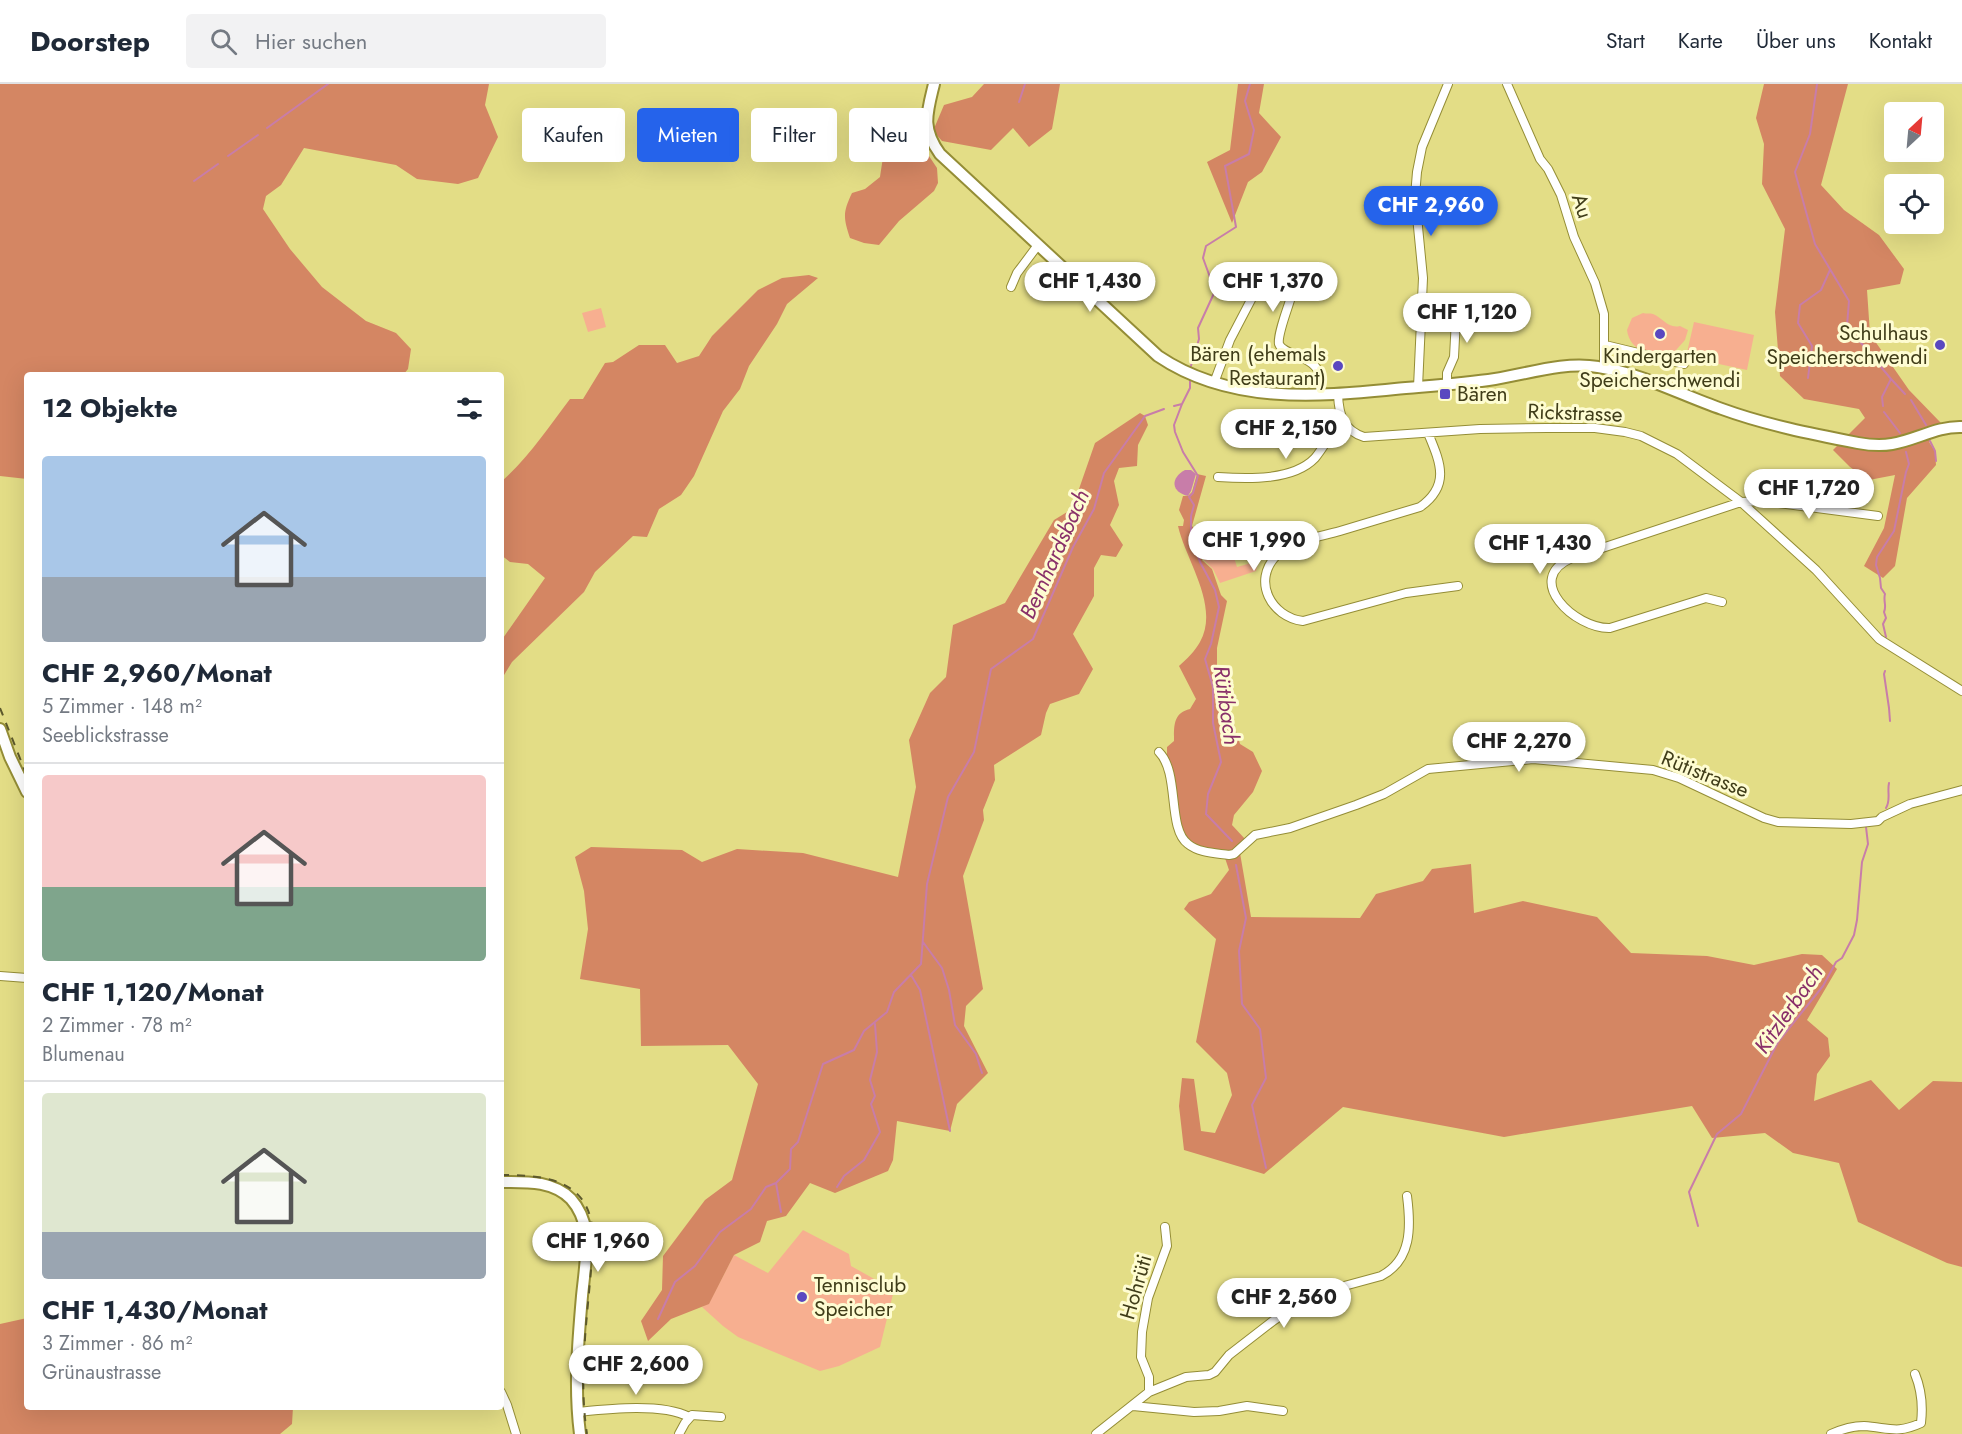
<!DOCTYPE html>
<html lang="de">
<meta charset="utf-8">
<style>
:root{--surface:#fff;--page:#f2f2f3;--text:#1f2937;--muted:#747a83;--line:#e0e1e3;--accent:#2563eb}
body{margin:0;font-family:Jost,sans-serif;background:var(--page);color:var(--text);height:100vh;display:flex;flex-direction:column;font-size:22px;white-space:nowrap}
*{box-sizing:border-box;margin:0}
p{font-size:20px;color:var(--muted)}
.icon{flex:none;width:33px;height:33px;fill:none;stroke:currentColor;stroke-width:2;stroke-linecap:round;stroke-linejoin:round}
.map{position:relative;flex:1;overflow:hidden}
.details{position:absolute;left:24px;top:288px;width:480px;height:1038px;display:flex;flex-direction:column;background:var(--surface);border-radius:6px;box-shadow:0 6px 24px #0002}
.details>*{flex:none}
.top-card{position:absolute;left:522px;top:24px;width:570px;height:54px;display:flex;gap:12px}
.needle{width:39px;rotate:26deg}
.buttons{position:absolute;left:1884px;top:18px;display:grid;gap:12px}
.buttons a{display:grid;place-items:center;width:60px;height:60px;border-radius:6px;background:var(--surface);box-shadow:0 6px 24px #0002;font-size:30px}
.price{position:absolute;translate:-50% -51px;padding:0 14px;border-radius:21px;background:#fff;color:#222;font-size:20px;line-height:39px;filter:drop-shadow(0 2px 3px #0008)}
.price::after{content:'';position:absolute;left:50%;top:36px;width:18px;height:14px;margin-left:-9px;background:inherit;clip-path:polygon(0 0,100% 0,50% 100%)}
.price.current{background:var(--accent);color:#fff}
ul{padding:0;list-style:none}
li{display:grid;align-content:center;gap:12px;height:318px;padding:0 18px}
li+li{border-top:2px solid var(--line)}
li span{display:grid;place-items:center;height:186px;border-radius:6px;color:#555}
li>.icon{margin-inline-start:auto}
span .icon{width:108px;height:108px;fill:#fffc;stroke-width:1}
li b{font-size:26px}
h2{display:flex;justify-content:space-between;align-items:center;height:72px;padding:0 18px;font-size:26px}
.tag{padding:0 21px;border-radius:6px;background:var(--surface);box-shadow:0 6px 24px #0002;font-size:21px;line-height:54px}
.tag.current{background:var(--accent);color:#fff}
header{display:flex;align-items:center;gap:36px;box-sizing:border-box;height:84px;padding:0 30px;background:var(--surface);border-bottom:2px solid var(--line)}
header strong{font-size:28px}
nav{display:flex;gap:33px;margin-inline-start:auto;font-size:21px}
.search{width:420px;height:54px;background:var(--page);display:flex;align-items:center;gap:15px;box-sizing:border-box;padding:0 21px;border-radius:6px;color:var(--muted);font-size:22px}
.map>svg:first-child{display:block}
</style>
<header>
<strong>Doorstep</strong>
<div class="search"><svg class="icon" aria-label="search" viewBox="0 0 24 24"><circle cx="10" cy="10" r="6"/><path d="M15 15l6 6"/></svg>Hier suchen</div>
<nav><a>Start</a><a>Karte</a><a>Über uns</a><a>Kontakt</a></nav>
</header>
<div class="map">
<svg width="1962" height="1350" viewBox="0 0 1962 1350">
<rect width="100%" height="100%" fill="#e3dd86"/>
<path fill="#f7af90" d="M601 224 606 243 588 248 582 229Z
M1643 229C1646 230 1650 229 1653 230 1663 234 1668 245 1680 242L1688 246 1685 256 1669 274C1650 269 1630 268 1627 246L1632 234Z
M1694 238 1754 251 1747 286 1686 273Z
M1222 448 1229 453 1230 461 1237 483 1258 477 1256 487 1220 499 1213 485 1203 475 1199 455Z
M803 1146 849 1170 851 1182 894 1206 880 1263 839 1282 820 1287 738 1253 723 1242 702 1223 709 1219 734 1171 768 1189Z"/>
<path fill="#d48663" d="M0 0H489L485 21 498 53 478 94 458 100 417 95 396 81 304 64 281 101 266 112 263 125 290 165 322 203 366 237 396 249 411 265 408 285 403 291H27V395L0 392Z
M984 0H1060L1052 45 1029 63 1013 44 991 66 942 57 933 47 944 21 972 13Z
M1238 0H1264L1259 29 1281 53 1262 88 1248 98 1232 139 1207 78 1230 66Z
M1764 0H1848L1821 101 1844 126 1879 151 1904 185 1900 200 1867 206 1870 250 1909 306 1941 339 1929 358 1935 367 1936 381 1907 414 1895 482 1883 494 1864 482 1884 444 1895 391 1869 396 1850 383 1833 366 1865 334 1859 325 1804 315 1780 292 1775 228 1785 145 1762 100 1764 60 1756 34Z
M908 28 914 31 920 46 921 60 937 84 938 99 934 107 899 137 879 161 864 159 850 154C843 133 843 128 852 109L865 105 880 93C884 70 885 46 903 29Z
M809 191 818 194 787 220 777 240 749 282 740 305 723 327 694 392 681 411 659 425 647 453 633 452 595 488 584 508 512 578 501 596V557L545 494 528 480 510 478 501 471V398C530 372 547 345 570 315H583L605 279 613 278 639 261H665L677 279 699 272 712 252 758 206 782 194Z
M1140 329 1145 332 1148 341 1138 361 1137 382 1119 384 1114 397 1119 421 1110 441 1123 461 1116 473 1101 471 1094 484V512L1073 550 1093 585 1079 610 1050 620 1046 629 1041 651 994 681 995 696 983 726 984 736 963 792 983 905 966 922 964 942 988 989 957 1020 950 1047 897 1037 893 1076 888 1087 835 1109 810 1099 786 1132 767 1137 760 1158 734 1171 709 1220 671 1235 648 1257 641 1237 662 1206 663 1172 705 1116 732 1096 758 1000 728 961 641 962 640 905 580 895 588 845 584 807 575 773 591 763 682 766 702 778 737 765 803 769 898 793 916 703 909 656 930 609 946 593 953 541 1005 519 1054 436 1072 425 1095 359Z
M1197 390 1206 392 1192 442 1197 448 1202 476 1212 485 1221 511 1227 517 1217 564V585L1240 660 1253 668 1262 687 1253 708 1234 731 1232 741 1245 755C1232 768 1230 769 1212 765 1204 764 1196 763 1190 758 1176 748 1173 691 1167 672V663L1174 657C1174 642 1173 629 1190 625L1196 615 1179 582C1187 575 1195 567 1200 558 1220 522 1186 477 1178 442H1183L1184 436 1179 426 1183 412H1188L1192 408Z
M1240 769 1251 833 1360 834 1376 810 1423 797 1432 785 1471 780 1474 829 1523 817 1597 833 1631 869 1707 872 1754 881 1802 870 1822 871 1837 885 1807 936 1828 954 1830 972 1817 990 1814 1017 1871 996 1899 1026 1933 997 1962 998V1183L1947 1179 1858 1138 1839 1079 1793 1069 1765 1049 1712 1054 1692 1022 1504 1053 1343 1023 1264 1090 1184 1066 1179 1022 1182 994 1194 995 1201 1047 1215 1049 1232 1011 1227 989 1196 958 1216 855 1184 825 1189 818 1211 810 1229 786 1225 774Z
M27 1234V1323H293L292 1340 280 1350H0V1240Z"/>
<path fill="#c87da9" d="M1185 386H1191L1196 390 1191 407 1188 412C1171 408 1170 394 1185 386Z"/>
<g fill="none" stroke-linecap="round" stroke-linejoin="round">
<path stroke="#c87da9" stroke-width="2" d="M1817 0 1810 50 1795 88 1815 160 1849 217 1847 242 1891 295 1882 313 1883 322
M1019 18 1025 0
M267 44 328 0
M228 72 258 51
M194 97 218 80
M1190 285 1199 255 1198 244 1215 207 1203 174 1206 162 1236 143 1225 82 1249 70 1254 46 1245 17 1250 0
M1808 294 1812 262 1798 239 1800 221 1821 206 1830 186
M1891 295 1905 310
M1911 316 1926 341
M1182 320 1174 341 1175 348 1183 368 1198 392 1193 409 1189 413 1194 421 1191 432V452L1200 478 1215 506 1219 523 1211 560 1205 575 1213 603V639L1221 678 1208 710 1206 730 1232 757
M1174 322 1182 320 1190 304V294
M1884 328 1900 349
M1930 357 1935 367 1936 377
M1886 553 1883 540 1886 534 1884 528C1887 522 1883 517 1885 510L1881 504 1880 494 1876 481 1877 473 1894 447 1906 388 1909 380 1906 368
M1885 587 1884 590 1889 624 1890 637
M1886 724C1891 716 1887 708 1889 699
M1236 781 1246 834 1239 867 1242 920 1260 945 1266 994 1252 1021 1266 1084
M923 858 942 884 949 906 955 941 976 970 982 989
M911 891 920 906 950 1047
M776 1099 781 1128
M837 1103 844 1092 864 1076 880 1048 871 1020 875 1012 870 996 877 968 875 940
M1698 1142 1689 1108 1717 1050 1741 1030 1778 958 1823 902 1836 878 1842 874 1854 851 1857 836 1862 778 1868 760 1866 743
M658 1235 675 1198 695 1182 720 1148 751 1125 766 1103 776 1099 790 1085 791 1065 798 1058 823 980 854 966 864 947 887 928 894 908 921 880 927 800 948 713 974 668 991 585 1033 555 1073 463 1094 425 1104 389 1145 332 1164 325"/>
<g stroke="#948d36" stroke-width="10">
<path id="street" d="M1507 0 1540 75 1548 85 1561 111 1574 153 1595 199 1604 230V284
M1011 203 1017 189 1038 161
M1605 261 1684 280
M1214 299 1230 256 1253 212 1285 209 1291 213C1288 224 1277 251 1279 260 1283 271 1312 272 1318 287 1320 294 1320 304 1321 311
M1447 301V289L1454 273 1456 235 1458 230 1487 224
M1418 303 1423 194 1415 112 1417 88 1422 63 1448 0
M1338 311C1339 331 1343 346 1364 353L1480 345 1547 344H1595L1625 348 1641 352 1677 370 1741 418 1816 486 1879 555 1962 607
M1428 349C1440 378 1451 401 1420 423 1393 431 1366 439 1340 447 1319 453 1291 456 1276 472 1252 497 1271 533 1303 537L1406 509 1458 502
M1218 393C1247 395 1293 397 1315 374 1325 362 1331 348 1342 336
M1722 518 1706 514 1610 544C1575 545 1522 495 1572 474L1741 418 1763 417 1878 432
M1159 668C1180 689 1167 745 1188 760 1199 769 1216 769 1229 771L1234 770 1255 751 1290 744 1356 721 1384 710 1428 685 1533 675 1653 686 1679 694 1764 734 1778 738 1851 740 1878 737 1882 733 1910 720 1962 706
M0 892 27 894
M501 1308 507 1321 516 1350
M1149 1308V1293L1141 1273 1142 1248 1148 1214 1167 1162 1165 1143
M1133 1322 1194 1328 1219 1327 1247 1322 1283 1327
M578 1328C608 1325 662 1319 689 1333
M679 1350 685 1339 692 1331 721 1333
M1096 1350 1149 1308 1186 1293 1209 1291 1215 1288 1229 1271 1273 1237 1311 1211 1381 1192C1412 1176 1411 1143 1407 1112
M1831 1350C1840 1346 1854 1342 1864 1342 1890 1344 1897 1350 1921 1339 1923 1322 1922 1307 1915 1290"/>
</g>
<g stroke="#948d36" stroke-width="14">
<path id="secondary" d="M934 0C927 29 921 44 940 70L1158 272C1229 320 1315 313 1395 305 1428 302 1462 300 1495 295 1527 290 1564 277 1598 283 1641 289 1681 311 1722 325 1766 341 1812 350 1858 359 1869 361 1881 362 1892 360 1916 356 1937 342 1962 343
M0 645 10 673 27 708
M501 1098C525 1098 552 1096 571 1115 579 1124 584 1136 586 1148 588 1168 584 1191 582 1212 578 1258 574 1304 580 1350"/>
</g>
<use href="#street" stroke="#fff" stroke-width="8"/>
<use href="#secondary" stroke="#fff" stroke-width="10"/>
<path stroke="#5d592c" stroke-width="2" stroke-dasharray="8 8" stroke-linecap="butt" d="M0 624 27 692
M501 1091C548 1091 593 1096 593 1156 590 1220 577 1285 587 1350"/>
</g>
<g fill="#5a48c0" stroke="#fefcd2" stroke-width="2">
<circle cx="1660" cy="250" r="6"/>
<circle cx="1940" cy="261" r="6"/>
<circle cx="1338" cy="282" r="6"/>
<rect x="1439" y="304" width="12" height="12" rx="3"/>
<circle cx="802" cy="1213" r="6"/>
</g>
<g text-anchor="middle" stroke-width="6" stroke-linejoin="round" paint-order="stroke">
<g font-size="21" fill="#403d19" stroke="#fefcd2">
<text transform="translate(1582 122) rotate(72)" y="7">Au</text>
<text transform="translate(1575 329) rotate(2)" y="7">Rickstrasse</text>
<text transform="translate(1705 690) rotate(22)" y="7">Rütistrasse</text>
<text transform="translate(1136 1203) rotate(-74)" y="7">Hohrüti</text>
</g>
<g font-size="21" fill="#403d19" stroke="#fefcd2" text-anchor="end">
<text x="1928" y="256">Schulhaus<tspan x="1928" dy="24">Speicherschwendi</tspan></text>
<text x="1326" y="277">Bären (ehemals<tspan x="1326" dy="24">Restaurant)</tspan></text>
<text x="1660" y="279" text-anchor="middle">Kindergarten<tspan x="1660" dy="24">Speicherschwendi</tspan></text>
<text x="1457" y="317" text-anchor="start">Bären</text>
<text x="814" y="1208" text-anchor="start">Tennisclub<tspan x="814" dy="24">Speicher</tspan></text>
</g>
<g font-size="22" font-style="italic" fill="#893069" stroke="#fefcd2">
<text transform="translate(1054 470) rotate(-66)" y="8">Bernhardsbach</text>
<text transform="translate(1227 621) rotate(82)" y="8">Rütibach</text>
<text transform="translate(1788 925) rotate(-55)" y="8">Kitzlerbach</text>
</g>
</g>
</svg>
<div class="buttons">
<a><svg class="needle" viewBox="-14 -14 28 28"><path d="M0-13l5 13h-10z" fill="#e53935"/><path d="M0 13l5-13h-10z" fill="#747a83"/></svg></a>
<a><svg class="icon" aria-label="locate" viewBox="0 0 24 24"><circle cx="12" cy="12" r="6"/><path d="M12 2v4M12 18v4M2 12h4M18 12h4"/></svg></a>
</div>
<b class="price current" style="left:1431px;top:153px">CHF 2,960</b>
<b class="price" style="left:1090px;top:229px">CHF 1,430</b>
<b class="price" style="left:1273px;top:229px">CHF 1,370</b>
<b class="price" style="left:1467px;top:260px">CHF 1,120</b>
<b class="price" style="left:1286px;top:376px">CHF 2,150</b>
<b class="price" style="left:1809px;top:436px">CHF 1,720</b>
<b class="price" style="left:1254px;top:488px">CHF 1,990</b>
<b class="price" style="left:1540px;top:491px">CHF 1,430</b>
<b class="price" style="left:1519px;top:689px">CHF 2,270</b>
<b class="price" style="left:598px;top:1189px">CHF 1,960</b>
<b class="price" style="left:1284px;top:1245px">CHF 2,560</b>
<b class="price" style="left:636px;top:1312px">CHF 2,600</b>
<div class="top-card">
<a class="tag">Kaufen</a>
<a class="tag current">Mieten</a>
<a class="tag">Filter</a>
<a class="tag">Neu</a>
</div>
<section class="details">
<h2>12 Objekte<svg class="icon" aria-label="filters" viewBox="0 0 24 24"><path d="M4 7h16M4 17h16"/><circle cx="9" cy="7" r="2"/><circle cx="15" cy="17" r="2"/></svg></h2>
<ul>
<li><span style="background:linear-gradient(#a9c7e8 65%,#9aa5b1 0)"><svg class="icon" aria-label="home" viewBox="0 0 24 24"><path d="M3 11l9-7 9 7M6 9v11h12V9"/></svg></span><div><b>CHF 2,960/Monat</b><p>5 Zimmer · 148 m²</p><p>Seeblickstrasse</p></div></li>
<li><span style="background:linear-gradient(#f6c9c9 60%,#7fa58c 0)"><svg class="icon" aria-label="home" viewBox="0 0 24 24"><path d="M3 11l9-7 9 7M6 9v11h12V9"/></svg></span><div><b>CHF 1,120/Monat</b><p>2 Zimmer · 78 m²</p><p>Blumenau</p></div></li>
<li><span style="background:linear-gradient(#dfe7d0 75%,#9aa5b1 0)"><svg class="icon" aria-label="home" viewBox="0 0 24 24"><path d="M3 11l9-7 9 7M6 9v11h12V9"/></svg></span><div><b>CHF 1,430/Monat</b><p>3 Zimmer · 86 m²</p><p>Grünaustrasse</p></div></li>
</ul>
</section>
</div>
